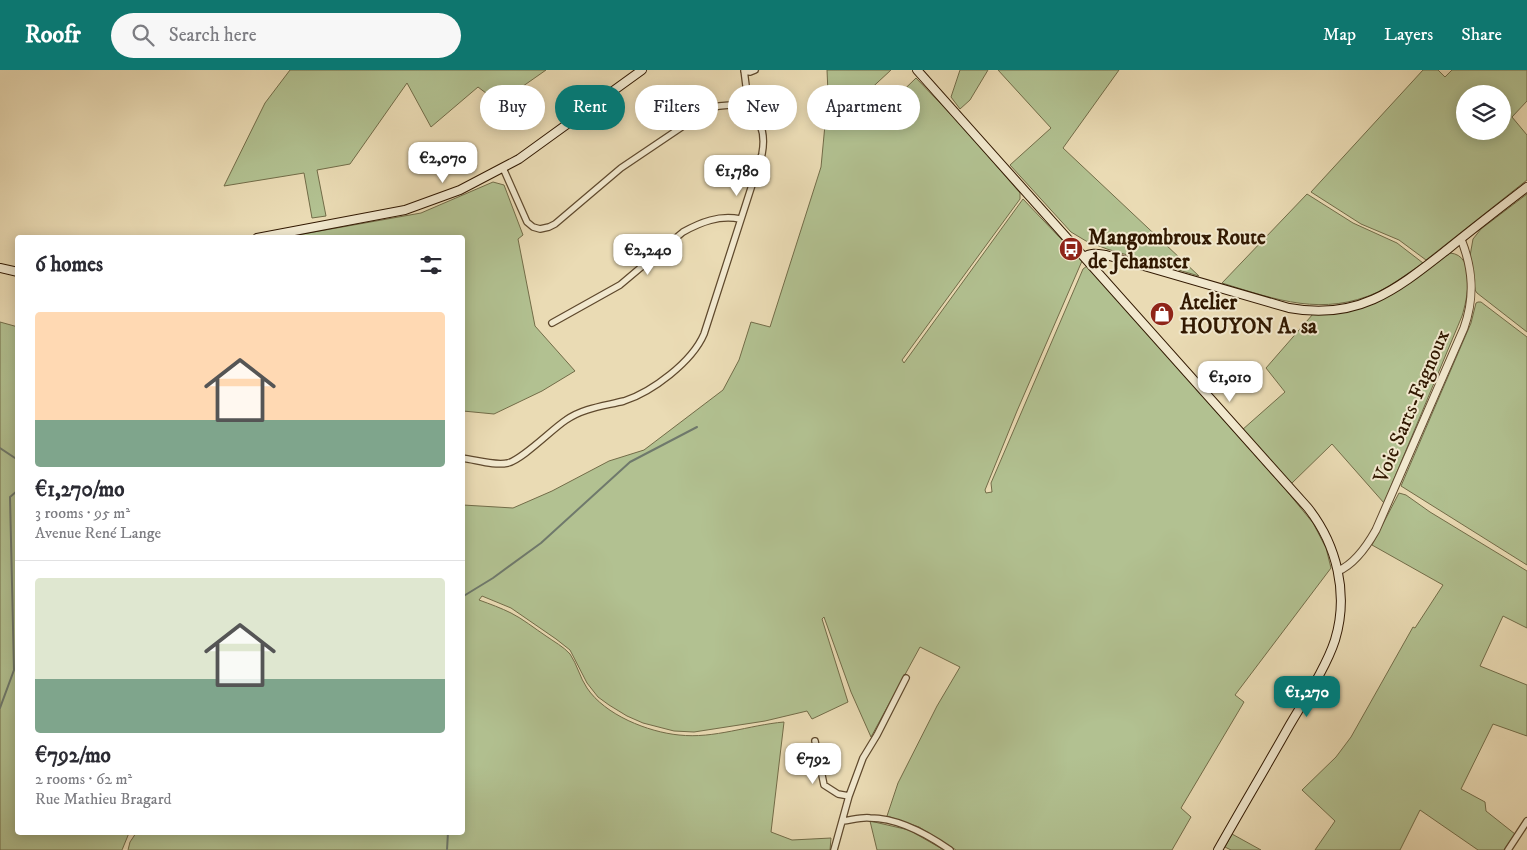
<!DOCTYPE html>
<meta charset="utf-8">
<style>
:root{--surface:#fff;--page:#f7f7f7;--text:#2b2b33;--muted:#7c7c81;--line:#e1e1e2;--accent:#0f766e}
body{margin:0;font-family:"IM FELL DW Pica",serif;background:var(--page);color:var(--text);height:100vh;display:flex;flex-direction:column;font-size:19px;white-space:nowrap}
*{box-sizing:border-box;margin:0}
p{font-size:16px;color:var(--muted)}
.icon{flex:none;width:28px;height:28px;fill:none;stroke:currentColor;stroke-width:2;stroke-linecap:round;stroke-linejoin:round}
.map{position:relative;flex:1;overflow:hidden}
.drawer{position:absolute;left:15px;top:165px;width:450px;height:600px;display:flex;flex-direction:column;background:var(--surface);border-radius:5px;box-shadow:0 2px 12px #0003}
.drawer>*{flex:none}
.guide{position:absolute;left:480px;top:15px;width:475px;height:45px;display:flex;gap:10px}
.tools{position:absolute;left:1456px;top:15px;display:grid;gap:10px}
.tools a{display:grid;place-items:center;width:55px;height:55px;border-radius:50%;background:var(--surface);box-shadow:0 2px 12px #0003;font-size:25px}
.price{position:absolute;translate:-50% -42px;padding:0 11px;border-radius:10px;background:#fff;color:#222;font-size:16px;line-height:32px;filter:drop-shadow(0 1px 2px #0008)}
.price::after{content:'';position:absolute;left:50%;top:30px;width:15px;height:11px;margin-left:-8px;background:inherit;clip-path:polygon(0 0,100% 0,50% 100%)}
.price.current{background:var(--accent);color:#fff}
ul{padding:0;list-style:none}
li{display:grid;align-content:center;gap:10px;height:265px;padding:0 20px}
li+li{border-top:1px solid var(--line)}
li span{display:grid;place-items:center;height:155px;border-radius:5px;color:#555}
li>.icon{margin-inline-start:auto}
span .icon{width:90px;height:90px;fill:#fffc;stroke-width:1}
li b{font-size:21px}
h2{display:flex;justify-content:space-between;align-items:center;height:60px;padding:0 20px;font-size:21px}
.chip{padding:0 18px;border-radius:22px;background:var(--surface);box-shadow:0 2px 12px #0003;font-size:18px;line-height:45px}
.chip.current{background:var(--accent);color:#fff}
header{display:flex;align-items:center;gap:30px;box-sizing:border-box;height:70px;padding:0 25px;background:var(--accent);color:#fff}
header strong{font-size:24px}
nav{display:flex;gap:28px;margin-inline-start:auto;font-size:18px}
.search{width:350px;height:45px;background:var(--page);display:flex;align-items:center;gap:12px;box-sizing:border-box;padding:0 18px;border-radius:28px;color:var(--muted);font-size:19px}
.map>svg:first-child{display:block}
</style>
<header>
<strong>Roofr</strong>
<div class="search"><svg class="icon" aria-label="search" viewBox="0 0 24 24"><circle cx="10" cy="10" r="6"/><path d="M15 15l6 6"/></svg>Search here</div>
<nav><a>Map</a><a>Layers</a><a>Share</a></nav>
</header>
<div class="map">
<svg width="1527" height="780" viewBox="0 0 1527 780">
<rect width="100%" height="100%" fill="#eadbb4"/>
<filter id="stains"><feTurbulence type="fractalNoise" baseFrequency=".004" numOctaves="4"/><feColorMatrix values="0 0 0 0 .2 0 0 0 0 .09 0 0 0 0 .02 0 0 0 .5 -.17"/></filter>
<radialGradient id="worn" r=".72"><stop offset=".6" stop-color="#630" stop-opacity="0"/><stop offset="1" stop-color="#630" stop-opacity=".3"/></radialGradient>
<path fill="#b2c191" stroke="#726c48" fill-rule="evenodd" d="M290 0H546L499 33 478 17 431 57 407 13 350 94 317 100 326 146 312 148 304 103 224 116 265 33Z
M827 0H891L864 25 880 43 916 8 963 57 1020 123V129L902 290 904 293 1023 129 1082 191 1017 341 985 420 986 423 992 422 991 413 1083 199 1087 196 1286 420 1313 453 1326 478 1331 498 1235 625 1244 632 1181 738 1191 747 1172 780H956L919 757 887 746 898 713 937 636 960 597 920 577 871 667 851 622 824 547 822 549 848 632 812 649 807 641 765 651 694 662 674 661 643 653 627 646 609 635 598 627 587 613 570 580 556 569 511 538 482 526 479 530C490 534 501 538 511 543 523 549 534 558 546 566 553 571 564 577 570 584 577 594 580 608 587 618 605 645 648 662 679 665 714 669 749 655 784 652L771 762 792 770 831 768 830 780H128L130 772 136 763 462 762 463 435 513 438 552 421 609 391 644 380 723 320 739 290 751 252 770 257 821 97 828 23Z
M960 0H988L970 30 960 39 951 27Z
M998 0H1119L1063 78 1199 206 1107 179 1086 171 1071 162 1010 95 1051 58Z
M1423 0H1438L1445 7 1452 0H1527V31L1512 47 1527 65V110L1426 190 1399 170 1361 154 1311 122ZM1465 24H1502V61H1465Z
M493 112 504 115 523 165 518 169 535 256 575 301 542 321 494 344 463 341 462 168 286 167 421 143Z
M1307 124 1353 153 1397 173 1423 193C1408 203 1394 214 1378 222 1323 247 1277 230 1222 213Z
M1527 124V262L1477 223 1475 220 1470 186 1473 169 1481 159Z
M1450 183C1477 185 1467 230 1462 246L1384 433 1332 374 1291 414 1242 360 1285 322 1266 298 1313 244 1357 239Z
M1478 232H1481L1527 267V495L1401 416 1471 253 1476 233Z
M0 252 18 257V762L129 763 122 780H0Z
M1399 423 1406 425 1430 442 1527 501V558L1503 546 1480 596 1527 615V666L1493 654 1461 719 1485 732 1486 741 1515 764 1504 780H1478L1420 740 1400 780H1315L1335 751 1302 720 1336 687 1351 667 1413 557 1415 558 1443 515 1372 475Z
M870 751 909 760 944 780H877Z
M1232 764 1261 780H1231L1225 777Z"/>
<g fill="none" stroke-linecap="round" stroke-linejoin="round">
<path stroke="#6f796c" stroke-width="2" d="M0 378 18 390
M462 527 493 508 541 473 630 392 697 357
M0 638 14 600 10 427 17 421
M447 780 448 762"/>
<g stroke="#5f492d" stroke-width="8">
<path id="minor" d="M744 0 748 31 746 39
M744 1 750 2 755 0
M552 253 620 215 683 162C701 152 719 145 740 149
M462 388C477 390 494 396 508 393 523 389 551 360 566 350 583 338 604 336 624 331 652 322 692 292 704 264L762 84C769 47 744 28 710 38L621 98 555 154 549 157 540 159 533 157 527 152 503 98
M815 671 824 715 838 724 849 726
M843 751C852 750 861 747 870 748 899 748 927 764 950 780
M834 780 849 726 863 688 877 665 906 608
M1508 780 1527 751"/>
</g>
<g stroke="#5f492d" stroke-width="9">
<path id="tertiary" d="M1338 501C1355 494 1367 476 1376 460L1464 258C1475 227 1473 199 1461 169"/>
</g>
<g stroke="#311800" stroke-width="10">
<path id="secondary" d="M917 0 1308 438C1337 475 1349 524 1335 570 1326 598 1303 632 1288 658 1265 699 1241 739 1218 780
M257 168 405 140 460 120 519 89 642 0
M1085 187C1090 182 1099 184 1106 185L1289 238C1359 251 1397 219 1448 179 1474 158 1501 137 1527 117
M0 198 18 202"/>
</g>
<use href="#minor" stroke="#f1e8ce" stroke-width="5.5"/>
<use href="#tertiary" stroke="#f1e8ce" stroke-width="7"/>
<use href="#secondary" stroke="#f1e8ce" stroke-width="8"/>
</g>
<defs>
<g id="bus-disc" transform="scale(1.25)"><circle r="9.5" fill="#8f2418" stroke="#f1e8ce"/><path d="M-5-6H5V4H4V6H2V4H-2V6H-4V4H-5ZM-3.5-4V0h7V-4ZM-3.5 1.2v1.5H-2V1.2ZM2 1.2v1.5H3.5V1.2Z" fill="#fff"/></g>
<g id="shop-disc" transform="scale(1.25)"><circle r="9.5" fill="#8f2418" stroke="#f1e8ce"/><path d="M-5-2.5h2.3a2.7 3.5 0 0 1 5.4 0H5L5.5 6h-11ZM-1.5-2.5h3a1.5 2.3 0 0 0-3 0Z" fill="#fff"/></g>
</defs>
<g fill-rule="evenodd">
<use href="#bus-disc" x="1071" y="179"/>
<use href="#shop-disc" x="1162" y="244"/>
</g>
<g text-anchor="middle" stroke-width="4" stroke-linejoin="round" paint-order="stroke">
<g font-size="21" font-weight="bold" fill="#311800" stroke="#f1e8ce" text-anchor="start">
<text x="1088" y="174">Mangombroux Route<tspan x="1088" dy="24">de Jehanster</tspan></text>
<text x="1180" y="239">Atelier<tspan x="1180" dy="24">HOUYON A. sa</tspan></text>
</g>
<g font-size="21" fill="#311800" stroke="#f1e8ce">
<text transform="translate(1411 336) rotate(-67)" y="7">Voie Sarts-Fagnoux</text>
</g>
</g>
<rect width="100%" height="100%" filter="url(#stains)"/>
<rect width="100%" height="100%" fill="url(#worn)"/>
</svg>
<div class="tools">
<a><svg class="icon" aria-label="layers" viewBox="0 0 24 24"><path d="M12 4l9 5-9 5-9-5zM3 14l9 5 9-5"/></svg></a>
</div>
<b class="price" style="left:443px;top:114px">€2,070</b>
<b class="price" style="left:737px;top:127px">€1,780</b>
<b class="price" style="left:648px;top:206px">€2,240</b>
<b class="price" style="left:1230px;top:333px">€1,010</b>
<b class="price current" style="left:1307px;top:648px">€1,270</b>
<b class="price" style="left:813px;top:715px">€792</b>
<div class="guide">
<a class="chip">Buy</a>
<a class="chip current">Rent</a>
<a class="chip">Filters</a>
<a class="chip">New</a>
<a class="chip">Apartment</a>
</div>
<section class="drawer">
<h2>6 homes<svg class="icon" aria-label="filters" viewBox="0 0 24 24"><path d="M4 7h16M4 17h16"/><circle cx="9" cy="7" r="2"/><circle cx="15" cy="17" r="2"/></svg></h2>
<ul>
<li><span style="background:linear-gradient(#ffd9b3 70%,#7fa58c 0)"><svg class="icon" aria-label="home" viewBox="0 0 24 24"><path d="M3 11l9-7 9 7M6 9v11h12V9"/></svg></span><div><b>€1,270/mo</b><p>3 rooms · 95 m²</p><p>Avenue René Lange</p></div></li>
<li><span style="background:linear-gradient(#dfe7d0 65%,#7fa58c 0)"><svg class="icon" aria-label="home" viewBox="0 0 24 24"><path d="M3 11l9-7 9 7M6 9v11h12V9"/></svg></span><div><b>€792/mo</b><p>2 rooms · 62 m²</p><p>Rue Mathieu Bragard</p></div></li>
</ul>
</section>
</div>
